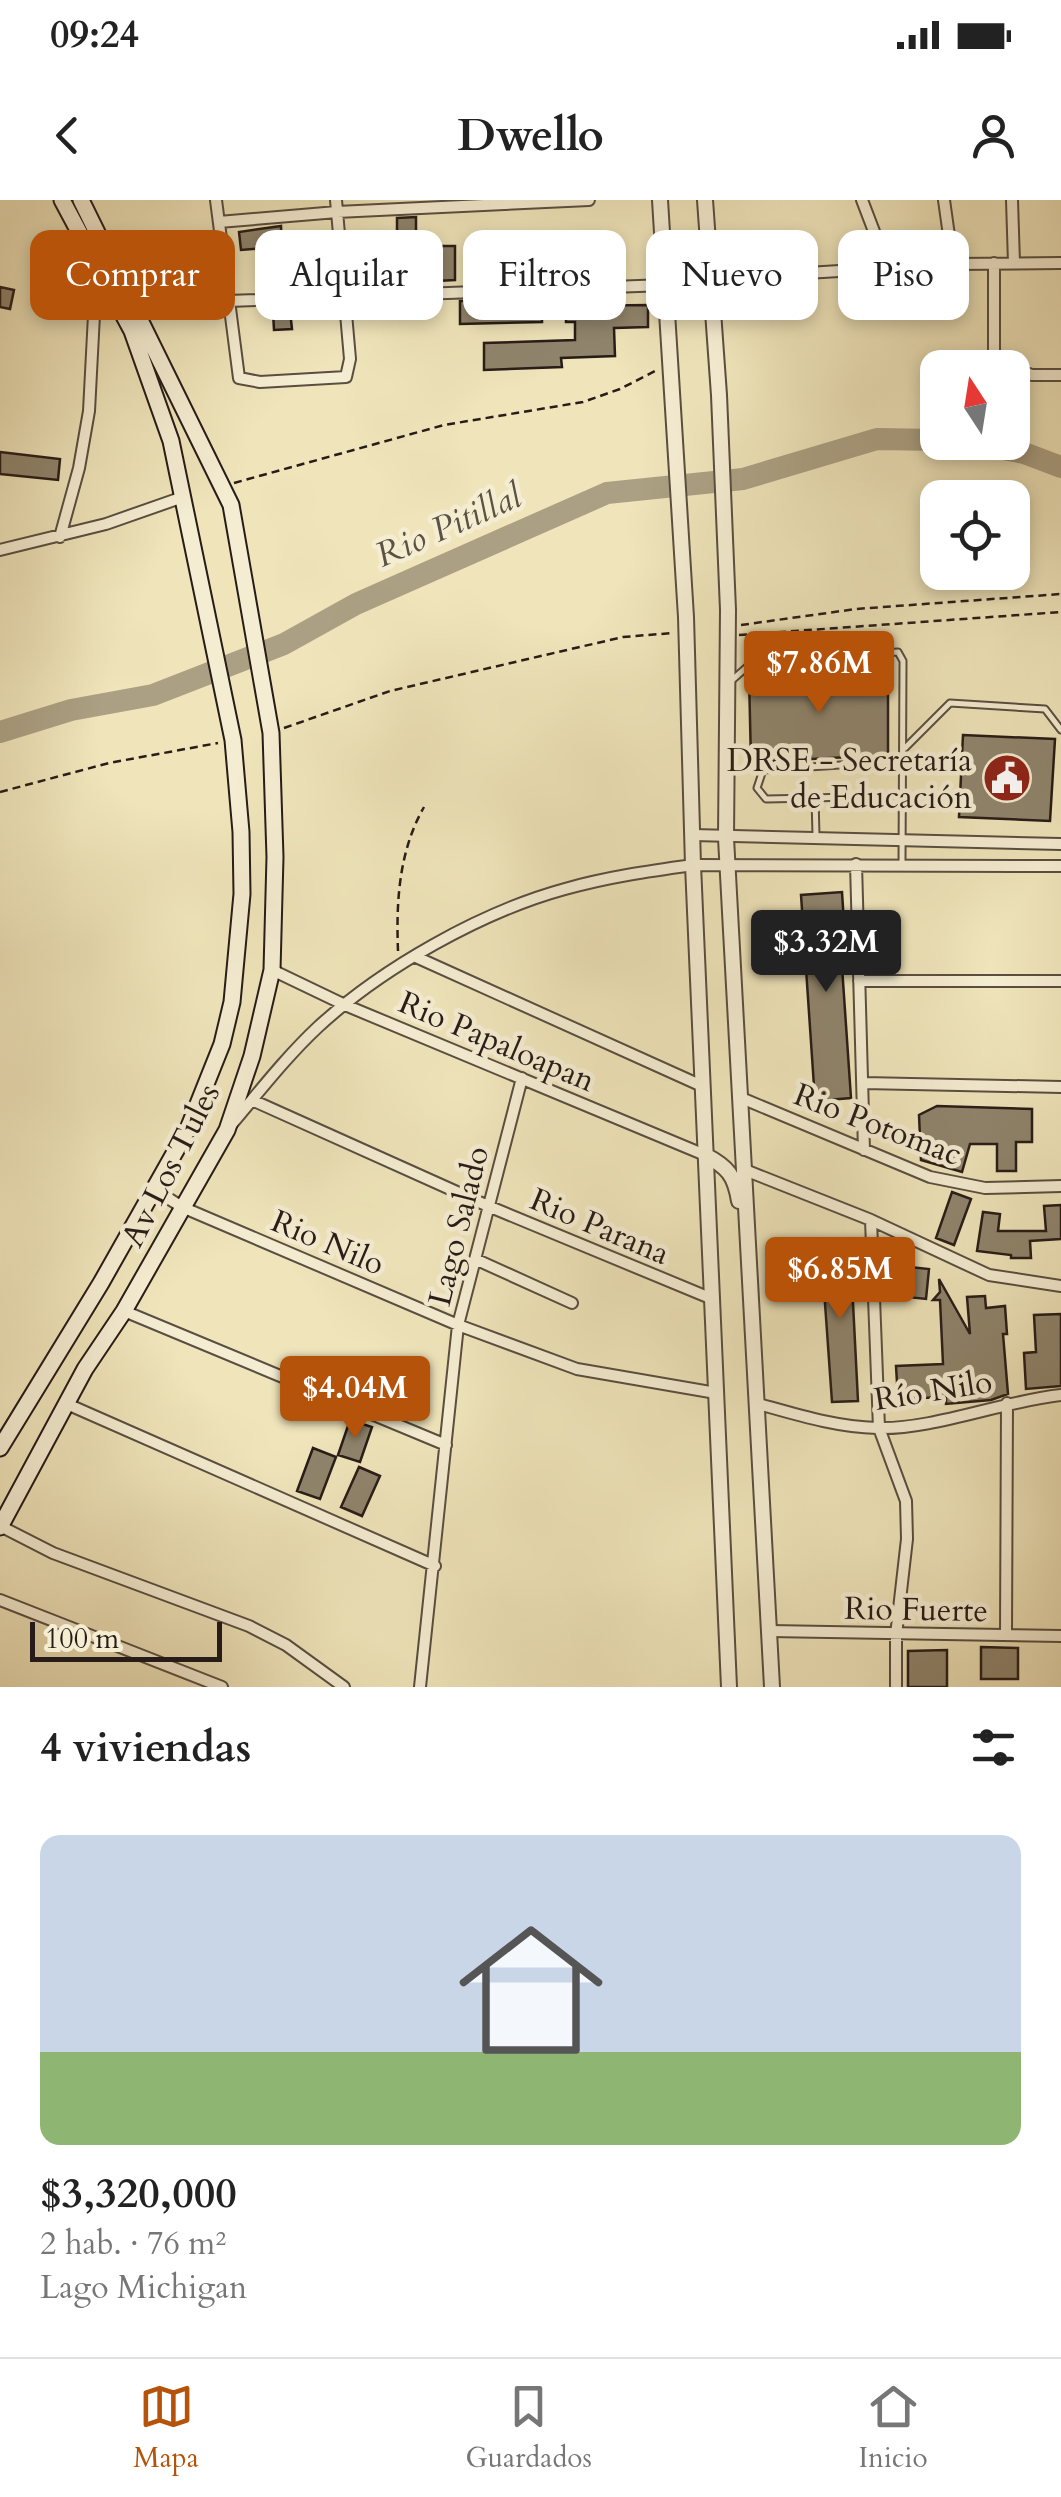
<!DOCTYPE html>
<html lang="es">
<meta charset="utf-8">
<style>
:root{--surface:#fff;--page:#f2f2f2;--text:#222;--muted:#767676;--line:#e0e0e0;--accent:#b45309}
body{margin:0;font-family:Cardo,serif;background:var(--page);color:var(--text);height:100vh;display:flex;flex-direction:column;font-size:38px;white-space:nowrap}
*{box-sizing:border-box;margin:0}
p{font-size:32px;color:var(--muted)}
.icon{flex:none;width:55px;height:55px;fill:none;stroke:currentColor;stroke-width:2;stroke-linecap:round;stroke-linejoin:round}
.map{position:relative;height:1487px;overflow:hidden}
.details{display:flex;flex-direction:column;background:var(--surface);flex:1}
.details>*{flex:none}
.hud{position:absolute;left:30px;top:30px;width:1002px;height:90px;display:flex;gap:20px}
.needle{width:65px;rotate:348deg}
.controls{position:absolute;left:920px;top:150px;display:grid;gap:20px}
.controls a{display:grid;place-items:center;width:110px;height:110px;border-radius:20px;background:var(--surface);box-shadow:0 5px 15px #0003;font-size:50px}
.scale{position:absolute;left:30px;bottom:25px;width:192px;box-sizing:border-box;padding-left:10px;border:5px solid #271c17;border-top:0;font-size:28px;line-height:35px;white-space:nowrap;color:#271c17;-webkit-text-stroke:8px #f5edd2;paint-order:stroke}
.price{position:absolute;translate:-50% -85px;padding:0 22px;border-radius:10px;background:var(--accent);color:#fff;font-size:32px;line-height:65px;filter:drop-shadow(0 2px 5px #0008)}
.price::after{content:'';position:absolute;left:50%;top:60px;width:30px;height:22px;margin-left:-15px;background:inherit;clip-path:polygon(0 0,100% 0,50% 100%)}
.price.on{background:#222;color:#fff}
ul{padding:0;list-style:none}
li{display:grid;align-content:center;gap:20px;height:530px;padding:0 40px}
li span{display:grid;place-items:center;height:310px;border-radius:20px;color:#555}
li>.icon{margin-inline-start:auto}
span .icon{width:180px;height:180px;fill:#fffc;stroke-width:1}
li b{font-size:42px}
h2{display:flex;justify-content:space-between;align-items:center;height:120px;padding:0 40px;font-size:42px}
.tag{padding:0 35px;border-radius:20px;background:var(--surface);box-shadow:0 5px 15px #0003;font-size:35px;line-height:90px}
.tag.on{background:var(--accent);color:#fff}
.status{display:flex;justify-content:space-between;align-items:center;height:70px;padding:0 50px;background:var(--surface);direction:ltr}
.status svg{height:28px;fill:currentColor}
header{display:flex;justify-content:space-between;align-items:center;height:130px;padding:0 40px;background:var(--surface);font-size:45px;font-weight:800}
.dock{display:flex;justify-content:space-around;align-items:center;height:140px;border-top:2px solid var(--line);background:var(--surface);font-size:28px;color:var(--muted)}
.dock a{display:grid;justify-items:center;gap:5px}
.dock .on{color:var(--accent)}
.map>svg:first-child{display:block}
</style>
<div class="status"><b>09:24</b><svg viewBox="0 0 49 12"><path d="M0 12V9h3v3zM5 12V6h3v6zM10 12V3h3v9zM15 12V0h3v12zM26 1h20v11H26zM47 4h2v5h-2z"/></svg></div>
<header><svg class="icon" aria-label="back" viewBox="0 0 24 24"><path d="M15 5l-7 7 7 7"/></svg>Dwello<svg class="icon" aria-label="person" viewBox="0 0 24 24"><circle cx="12" cy="8" r="4"/><path d="M4 21q1-7 8-7t8 7"/></svg></header>
<div class="map">
<svg width="1061" height="1487" viewBox="0 0 1061 1487">
<rect width="100%" height="100%" fill="#efe4ba"/>
<filter id="stains"><feTurbulence type="fractalNoise" baseFrequency=".002" numOctaves="4"/><feColorMatrix values="0 0 0 0 .2 0 0 0 0 .09 0 0 0 0 .02 0 0 0 .5 -.17"/></filter>
<radialGradient id="worn" r=".72"><stop offset=".6" stop-color="#630" stop-opacity="0"/><stop offset="1" stop-color="#630" stop-opacity=".3"/></radialGradient>
<g fill="none" stroke-linecap="round" stroke-linejoin="round">
<path stroke="#aba083" stroke-width="22" d="M967 242 1024 253 1061 267
M0 532 71 510 153 495 284 444 356 404 607 293 743 279 877 239 938 240"/>
</g>
<path fill="#8f846c" stroke="#271c17" stroke-width="2.5" d="M416 17V50L397 51V18Z
M281 26 283 77 266 78 264 48 241 50 239 32Z
M595 35H613V69L595 70Z
M436 46H455V80L436 81Z
M326 51 328 69 310 70 309 52Z
M0 87 14 90 10 109 0 107Z
M542 100V122L460 124V101Z
M648 105V127L614 128 615 156 561 158 562 167 484 170V143L575 140V122H566V106Z
M290 111 292 129 274 130 273 112Z
M0 252 60 259 58 280 0 274Z
M888 471V555L751 562 749 476Z
M963 535 1055 539 1050 621 959 617Z
M842 692 844 723H839L851 898 815 901 801 695Z
M937 906 1032 909V942H1016V971H997V944H970L962 972 921 960 919 915Z
M952 992 971 999 954 1045 936 1038Z
M1061 1005V1039L1030 1041 1031 1058H1011V1055L977 1051 983 1012 1000 1014 998 1031H1046L1044 1006Z
M850 1044 858 1201 832 1202 821 1047Z
M891 1065 929 1069 926 1099 888 1095Z
M939 1079 970 1134 967 1097 985 1096 986 1108 1005 1106 1007 1134H1003L1008 1194 991 1200 946 1204V1197L898 1199 896 1166 943 1164 940 1100H933L940 1092Z
M1061 1114V1186L1026 1189 1024 1153 1036 1152 1034 1115Z
M350 1220 372 1227 360 1262 338 1255Z
M313 1248 336 1257 320 1299 297 1291Z
M359 1267 380 1276 362 1316 341 1307Z
M981 1447 1018 1448V1479H981Z
M947 1450V1487H908V1451Z"/>
<g fill="none" stroke-linecap="round" stroke-linejoin="round">
<g stroke="#594e40" stroke-width="9">
<path id="service" d="M731 481 747 467 763 460 898 452 903 461 902 663
M905 548 950 503 1045 509 1061 530
M815 598 902 595
M816 635 815 598 766 599 757 588 763 570 902 561"/>
</g>
<g stroke="#594e40" stroke-width="14">
<path id="minor" d="M216 0 239 178 260 182 346 177 350 159 336 0
M862 0 888 68
M944 0 953 64
M1012 0 1014 63
M219 22 337 12 589 0
M994 63V156L1001 164 1010 168
M711 79 953 64 1061 63
M228 101 666 85
M1012 168 1032 175H1061
M60 337 79 268 89 211 94 115 106 82
M0 350 106 324 183 297
M693 635 1061 644
M856 664 864 950
M416 757 702 886
M272 770 345 805 705 955
M859 781H1061
M864 883 1061 887
M739 897 930 977 985 988 1061 986
M252 900 488 1006 710 1098
M231 925C259 892 286 857 318 827 382 768 481 712 565 689 607 677 650 671 693 665L1061 666
M745 970 871 1020 989 1075 1061 1086
M155 990 182 1007 458 1125 577 1169 716 1193
M871 1020 879 1228 906 1301 907 1339 896 1435V1487
M475 1059 572 1103
M124 1111 446 1245
M755 1203C795 1214 835 1227 877 1228 932 1230 1003 1201 1061 1195
M67 1204 435 1366
M0 1326 53 1353 249 1426 286 1445 344 1487
M0 1400 222 1487
M770 1431 1061 1436
M1006 1435 1007 1203
M420 1487 458 1125 522 878"/>
</g>
<g stroke="#594e40" stroke-width="18">
<path id="tertiary" d="M660 0 686 417 693 665 729 1487
M705 0 719 195 728 410 726 638 772 1487
M705 955C728 967 735 976 739 1001"/>
</g>
<g stroke="#271c17" stroke-width="19">
<path id="secondary" d="M0 1248 101 1083 188 929 222 844 232 802 242 694 241 632 233 540 171 241 132 131 62 0
M0 1327 85 1169 124 1111 227 930 252 856 272 770 275 657 271 533 231 305 81 0"/>
</g>
<path stroke="#271c17" stroke-width="2.5" stroke-dasharray="8 5" stroke-linecap="butt" d="M138 86C166 87 190 105 217 104
M234 283 444 225 583 202 620 189 659 169
M741 425 856 409 1061 394
M739 435 1061 412
M284 528 390 491 623 437 673 433
M0 592 109 563 218 543
M398 751C396 701 399 651 424 607"/>
<use href="#service" stroke="#f5edd2" stroke-width="5"/>
<use href="#minor" stroke="#f5edd2" stroke-width="10"/>
<use href="#tertiary" stroke="#f5edd2" stroke-width="14"/>
<use href="#secondary" stroke="#f5edd2" stroke-width="15"/>
</g>
<defs>
<g id="civic-disc" transform="scale(2.5)"><circle r="9.5" fill="#8f2418" stroke="#f5edd2"/><path d="M-.6-6.5H3V-4.5H.6V-3L4-1V1h2V6H-6V1h2V-1L-.6-3ZM-1.2 2.5V6h2.4V2.5Z" fill="#fff"/></g>
</defs>
<g fill-rule="evenodd">
<use href="#civic-disc" x="1007" y="578"/>
</g>
<g text-anchor="middle" stroke-width="9" stroke-linejoin="round" paint-order="stroke">
<g font-size="32" fill="#271c17" stroke="#f5edd2" text-anchor="end">
<text x="972" y="571">DRSE - Secretaría<tspan x="972" dy="37">de Educación</tspan></text>
</g>
<g font-size="32" fill="#271c17" stroke="#f5edd2">
<text transform="translate(497 841) rotate(23)" y="11">Rio Papaloapan</text>
<text transform="translate(878 924) rotate(21)" y="11">Rio Potomac</text>
<text transform="translate(170 965) rotate(-63)" y="11">Av Los Tules</text>
<text transform="translate(458 1026) rotate(-76)" y="11">Lago Salado</text>
<text transform="translate(600 1026) rotate(23)" y="11">Rio Parana</text>
<text transform="translate(328 1042) rotate(23)" y="11">Rio Nilo</text>
<text transform="translate(933 1190) rotate(-9)" y="11">Río Nilo</text>
<text transform="translate(916 1409) rotate(1)" y="11">Rio Fuerte</text>
</g>
<g font-size="35" font-style="italic" fill="#5c5142" stroke="#f5edd2">
<text transform="translate(448 325) rotate(-24)" y="12">Rio Pitillal</text>
</g>
</g>
<rect width="100%" height="100%" filter="url(#stains)"/>
<rect width="100%" height="100%" fill="url(#worn)"/>
</svg>
<div class="controls">
<a><svg class="needle" viewBox="-14 -14 28 28"><path d="M0-13l5 13h-10z" fill="#e53935"/><path d="M0 13l5-13h-10z" fill="#767676"/></svg></a>
<a><svg class="icon" aria-label="locate" viewBox="0 0 24 24"><circle cx="12" cy="12" r="6"/><path d="M12 2v4M12 18v4M2 12h4M18 12h4"/></svg></a>
</div>
<div class="scale">100 m</div>
<b class="price" style="left:819px;top:516px">$7.86M</b>
<b class="price on" style="left:826px;top:795px">$3.32M</b>
<b class="price" style="left:840px;top:1122px">$6.85M</b>
<b class="price" style="left:355px;top:1241px">$4.04M</b>
<div class="hud">
<a class="tag on">Comprar</a>
<a class="tag">Alquilar</a>
<a class="tag">Filtros</a>
<a class="tag">Nuevo</a>
<a class="tag">Piso</a>
</div>
</div>
<section class="details">
<h2>4 viviendas<svg class="icon" aria-label="filters" viewBox="0 0 24 24"><path d="M4 7h16M4 17h16"/><circle cx="9" cy="7" r="2"/><circle cx="15" cy="17" r="2"/></svg></h2>
<ul>
<li><span style="background:linear-gradient(#c9d6e8 70%,#8fb573 0)"><svg class="icon" aria-label="home" viewBox="0 0 24 24"><path d="M3 11l9-7 9 7M6 9v11h12V9"/></svg></span><div><b>$3,320,000</b><p>2 hab. · 76 m²</p><p>Lago Michigan</p></div></li>
</ul>
</section>
<nav class="dock">
<a class="on"><svg class="icon" aria-label="map" viewBox="0 0 24 24"><path d="M3 6l6-2 6 2 6-2v14l-6 2-6-2-6 2zM9 4v14M15 6v14"/></svg>Mapa</a>
<a><svg class="icon" aria-label="saved" viewBox="0 0 24 24"><path d="M7 4h10v16l-5-4-5 4z"/></svg>Guardados</a>
<a><svg class="icon" aria-label="home" viewBox="0 0 24 24"><path d="M3 11l9-7 9 7M6 9v11h12V9"/></svg>Inicio</a>
</nav>
